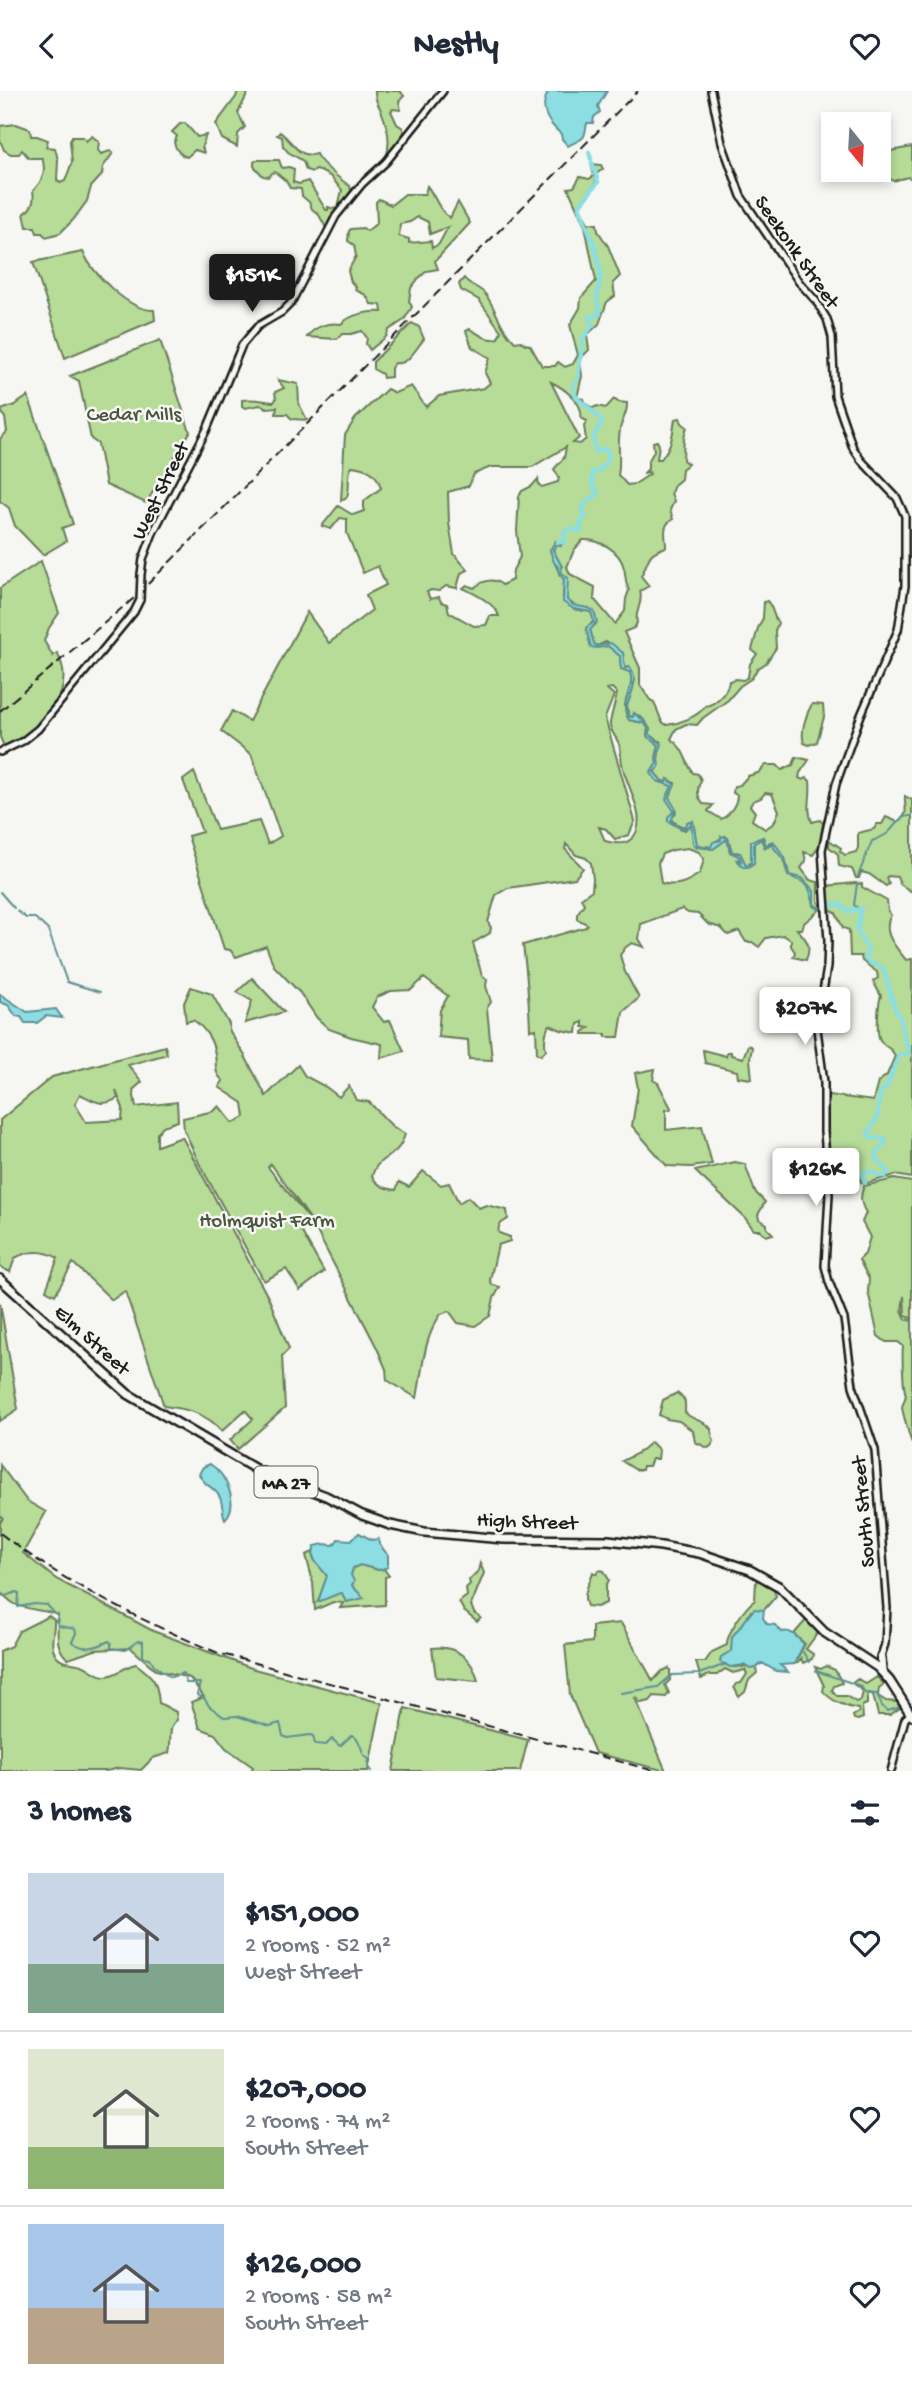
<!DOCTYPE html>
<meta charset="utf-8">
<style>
:root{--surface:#fff;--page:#f2f2f3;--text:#1f2937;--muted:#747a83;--line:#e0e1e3;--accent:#1c1c1c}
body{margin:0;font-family:"Gochi Hand",sans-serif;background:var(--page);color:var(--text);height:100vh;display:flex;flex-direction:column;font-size:26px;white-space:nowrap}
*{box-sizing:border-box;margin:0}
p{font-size:23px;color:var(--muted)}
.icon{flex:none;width:38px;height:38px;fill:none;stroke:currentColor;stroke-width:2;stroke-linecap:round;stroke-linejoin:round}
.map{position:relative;height:1680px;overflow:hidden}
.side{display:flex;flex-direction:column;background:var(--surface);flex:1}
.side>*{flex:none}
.needle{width:46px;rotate:162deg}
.controls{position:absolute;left:821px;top:21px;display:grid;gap:14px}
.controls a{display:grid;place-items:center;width:70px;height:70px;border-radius:0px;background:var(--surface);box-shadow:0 4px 10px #0003;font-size:35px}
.price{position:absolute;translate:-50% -60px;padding:0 16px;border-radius:7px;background:#fff;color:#222;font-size:23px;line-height:46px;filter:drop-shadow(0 2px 4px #0008)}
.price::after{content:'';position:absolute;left:50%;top:42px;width:21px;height:16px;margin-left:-10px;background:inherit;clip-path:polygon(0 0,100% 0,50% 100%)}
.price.current{background:var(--accent);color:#fff}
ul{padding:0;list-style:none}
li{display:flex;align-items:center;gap:21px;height:175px;padding:0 28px}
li+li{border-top:2px solid var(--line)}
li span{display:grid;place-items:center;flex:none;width:196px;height:140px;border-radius:0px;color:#555}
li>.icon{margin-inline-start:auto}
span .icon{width:84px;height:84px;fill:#fffc;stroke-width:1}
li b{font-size:30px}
h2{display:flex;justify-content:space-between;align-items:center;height:84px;padding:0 28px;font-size:30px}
header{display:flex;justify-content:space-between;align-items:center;height:91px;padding:0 28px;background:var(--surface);font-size:32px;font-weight:800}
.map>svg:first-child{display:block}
</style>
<header><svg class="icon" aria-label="back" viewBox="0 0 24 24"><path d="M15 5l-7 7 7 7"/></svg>Nestly<svg class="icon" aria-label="heart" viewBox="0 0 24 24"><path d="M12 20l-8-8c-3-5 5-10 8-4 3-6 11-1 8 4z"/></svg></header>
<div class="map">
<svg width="912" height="1680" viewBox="0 0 912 1680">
<rect width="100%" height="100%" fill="#f6f6f2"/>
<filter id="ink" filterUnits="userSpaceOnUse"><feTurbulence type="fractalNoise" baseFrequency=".0143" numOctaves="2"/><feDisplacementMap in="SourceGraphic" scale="14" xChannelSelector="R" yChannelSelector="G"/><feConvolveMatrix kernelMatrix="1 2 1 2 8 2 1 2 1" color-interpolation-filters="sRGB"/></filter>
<g filter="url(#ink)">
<path fill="#b6dc98" stroke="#697c5a" stroke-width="2" fill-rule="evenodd" d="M238 0H249L238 22 245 36 238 43 237 56 222 48 216 33 236 6Z
M375 0H400L404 5 399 10 401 19 393 18 391 20 397 33 403 37 404 44 386 67C391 51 388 37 382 22 378 11 375 12 375 0Z
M861 27 890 33 885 61 912 56V88L908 86 893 90 879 78 878 33H861Z
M185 32 197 46 206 44 202 55 204 62 195 59 187 66C181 65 176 59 174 52L177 45 172 41 180 33Z
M16 33 30 38 31 45H37L48 49 46 56 55 57 58 69 57 89 60 92 65 90 72 71 70 50 72 46H83L86 50 92 45 99 51 98 59 101 63 110 60 113 62 103 76 102 84 91 96 87 110 73 129 60 142 46 146 42 142H37L35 136H27L24 122C33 117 35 110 33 100 42 90 47 81 42 67H29L22 59 19 63H11L4 59 0 49V35Z
M280 41C293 50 298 68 316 63 319 71 342 90 350 95L352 103 326 137 319 124 312 118 309 111 302 105 301 98 290 97 286 90 275 81 272 82 269 86 263 85 254 75V71L257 69H279L282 77 289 76 294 78 293 91 299 93 308 90 326 119H328V116L334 118 338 116 342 99 330 85 316 78 312 81 306 79 303 70 288 61 283 55 282 46 277 44Z
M591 73 601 74 603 78 595 84 596 91 579 115 588 132 597 133 598 140 608 155 620 185 613 192 615 205 607 211 599 233 587 244 589 259 580 268 582 285 577 307 584 308 586 313 593 317 597 315 606 317 614 308 618 311 627 312C628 322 621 330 620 339 617 354 621 368 618 384L627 394 635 393 650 383 649 381 643 383 648 378V371L654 360 653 351 657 350 659 354 657 368H661C673 352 672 346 675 328L680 327 682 332 687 336C682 348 684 357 683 369L688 373 682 378 681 388 674 394 671 402 674 410 670 419 673 428C661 435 666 444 666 456 645 463 651 467 641 485L649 495 640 500C644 512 634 520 637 532L634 537 624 541 640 577V594L650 609 654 611 662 631 667 634C680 632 698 626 705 615 715 614 728 601 729 590L736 588 743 589 748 586 750 573 757 563 752 559 758 537 763 527 764 511 767 510C774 517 772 524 778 532L775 540 776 557 766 572 757 578 752 587 740 595 728 609 703 627 697 634 686 633 676 638 671 648C684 656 685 670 693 682L698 683 701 689C697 697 697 706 703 713L713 714 708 720 721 728C729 725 737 713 737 704L733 702 734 695 740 694 748 685 758 682 766 674H777L782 679 793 674 796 666 809 669 800 682 799 687 803 689 807 687 810 690C812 705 806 717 812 731L820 729 823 732 820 754 813 764 804 761 806 770 801 777 810 789 818 791V810L822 817 804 832 802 838H797C807 849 812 854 806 869L793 866 795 861 791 855V849L783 844 766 847 759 856 752 851H746L739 840 728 844 721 837 708 833 698 823 688 822 682 818 641 833 639 848 644 856 632 852 626 856 620 864 625 881 639 907 623 921 619 946H606V943H583V941L589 937 583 936V931L578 933 577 942 561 939 550 934C545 939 544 952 546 959L541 964 537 962 536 938 530 939C529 911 527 883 523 854L586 836 587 833 577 828V823L584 813 581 807 592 799 593 788 591 772 586 767 576 764 566 753 565 758 583 777 575 787 508 797 496 804 488 831 491 837 490 842 473 852 482 885 487 888 486 895 491 911 487 917 492 969 469 968 468 949 438 946 440 919 448 905 424 887 411 899 391 900 377 906 372 916 384 931 390 929 404 960 381 967 382 953 351 946 329 938 317 927 300 902 274 875 266 855 236 866 230 859 224 858 188 745 202 741 183 689 194 681 217 739 259 730 268 753 281 745 251 663 221 640 232 620 249 630 307 521 329 552 372 519 366 504 386 494 378 475 363 482 347 442V428L340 427 331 438 322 435 338 415 353 424 364 420V410L381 397C377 381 367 377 352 375 346 385 351 395 347 406L341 409 345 344 355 328 387 298 395 302 411 295 426 316 439 305 484 297 490 292 485 282 490 267 472 256 466 240 470 238C479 243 488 251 498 247L501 240 479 209 461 199 459 193 464 187C470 195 480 196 486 204 497 220 500 237 515 251L521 250 525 253 530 254 542 275H555L558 271 565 276 573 273 578 264 570 234 580 217 581 207 596 190 585 135 568 97 574 96 580 86 589 88 594 85ZM551 291C564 297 584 312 581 327L587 330 584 335 586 348 580 353 573 352 579 347ZM566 356 564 367 554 378 559 386 558 391 542 396 539 394 538 388 532 395 522 400 519 405 517 440 520 466 513 479 512 489 502 494C493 486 482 490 474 497L467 494 463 497C473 502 495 512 499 525H490L486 534 474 535 449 521 447 513 441 511 439 506 430 508 427 501 431 499 439 500 446 495 457 497 461 482 468 479 454 463 449 432 448 401 469 395 474 383 491 376H532ZM583 449C599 448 620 459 624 477 626 485 625 492 629 499L626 508 625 520 615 533 594 508 595 496 570 483 567 476 574 459ZM556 450 562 452 556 454 553 459 562 476 561 480 566 492 567 509 577 516 589 517 596 533 590 538 594 553 597 555 606 551 623 562 625 577 630 576 635 589 627 615 629 625 633 626 634 622 643 628 650 638 649 643 661 651 656 679 654 681 662 690 667 691 668 688 675 692 669 708 676 721 671 729C681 735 682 739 693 730L697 754 711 756 713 752 725 745 728 747 732 761 740 762 746 774 751 772 753 750 763 746 766 755 770 751H774L776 757 785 767 789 783 783 768 773 752 765 757 761 748 754 752C750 764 758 765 748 776L737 768 741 770 739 765 730 761 727 748 713 758 694 754 691 732 685 739 668 730 674 720 667 705 672 699V695L657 690 651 682 657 672 656 667 659 654 647 645 648 637 644 632 629 629C617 609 636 601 630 581L621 578 620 565 608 555 591 556 586 537 594 530 591 521 574 518 563 506 564 488C558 482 553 468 550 459ZM612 597 617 602C616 610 610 627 610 633 610 640 617 647 619 653 621 660 621 667 622 673 625 693 652 732 630 749 624 754 612 752 605 750L599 736 606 738 615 748 629 744 635 730 605 627 614 604 607 598ZM765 702 772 703 779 720 774 732 765 738 752 729 755 721 750 715 753 710 761 707ZM688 757 699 761 704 768 700 782C687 792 676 796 661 792L658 772 662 763 673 759Z
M427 95C436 106 438 119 450 127L458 111 470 132 435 170 438 178 427 180 419 187 411 197 409 210 412 216 404 229 389 239 386 246 370 259 366 253 367 247 362 240 351 243H342L337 248 307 246C315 235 328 231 341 233 351 223 369 220 382 221L381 214 371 213 366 204 355 199 356 196 351 191 348 180 356 165 354 154 348 150 349 140 351 138 363 137 367 140 377 132 376 111 379 108 391 114 405 103H425ZM418 126 428 131 430 143 448 136 439 153 432 157 431 150 409 152V148L399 145 400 133 410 131Z
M83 161C93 183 129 220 154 219L155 229 65 267 33 171Z
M412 232 419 236 424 248C416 257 408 275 395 272L391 277V286L383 287 382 283 373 278V271Z
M160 249 190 341 146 412 106 394 98 353 91 348 79 290 70 285Z
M278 289 298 293 299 313 307 329 292 328 287 323H276L277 316 267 317 260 314 245 317 242 315V309C253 307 264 310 274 311L276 308 275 301 284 297Z
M28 305 73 433 62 437 66 450 43 464 15 435 9 417 0 410V348L7 341 5 327 1 319 15 314Z
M41 470 59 522 49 537 44 550 53 565 57 562C72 588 59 618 38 637 29 646 16 651 5 658L0 646V497Z
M812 613 823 614 824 626 817 651 809 654 804 652C800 641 806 623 812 613Z
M905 705 912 709V801L900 793 897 786 888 785 886 787 889 793 886 795 869 783 861 781 859 787H856L852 778 839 775 838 763 829 756V749L841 757 840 760 845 764 856 761 858 757V742L874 738 877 733H882L886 726 898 731C910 722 904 717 905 705Z
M855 792 862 793V796L887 810 888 820 891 824C881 841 895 855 906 869L912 868V1087L895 1084 864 1093 861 1091 856 1077 831 1081 826 1026 828 1004 873 1010 878 991 887 984 895 965C892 957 884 956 880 949 876 942 878 913 881 905L873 890 878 887 877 881 862 870 861 865H850L849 839 843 837 836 822 827 817 826 795Z
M252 887 284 921 245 932 252 910 237 901Z
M191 896 212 903 229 933V939L245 965 266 1005 298 974 305 985 326 996 339 1006 349 995 356 1009 369 1011 392 1035 405 1043C397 1071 379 1061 372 1085 377 1095 386 1098 396 1099L399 1091 409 1096 423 1080 441 1094 449 1092 459 1112 468 1106 479 1117 486 1114 507 1119 508 1128C501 1132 497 1134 499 1142L510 1146V1150L498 1154 490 1189 492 1194 500 1196 494 1207 490 1225 475 1235 458 1232 449 1220 441 1223C423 1248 423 1277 417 1307L387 1289 386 1278 377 1257 311 1129 271 1073 268 1076 310 1129 299 1136 324 1181 300 1199 286 1178 264 1190 199 1072 184 1039 183 1027 214 1020 219 1015 233 1032 245 1026 243 1012 219 996 223 990C213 981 217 975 215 963 213 949 204 936 193 929L186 931 184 912Z
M748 954 752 956 750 968 752 988 738 986 737 980 705 972 703 959 726 965 727 961H731V964L743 967Z
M165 955 167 963 128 974 142 991 133 999 136 1016 177 1011 178 1030 163 1035 157 1042V1055L182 1046 269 1208 289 1258 282 1265 285 1317 238 1358 230 1349 253 1328 245 1319 222 1340C206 1322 187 1318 164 1315L125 1200 112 1209 73 1172 55 1204 46 1199 58 1167C44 1159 30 1159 15 1167L10 1181 0 1176V1029L52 986ZM116 1000 123 1017 122 1029 86 1031 75 1013 80 1003C94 1010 102 1017 118 1007Z
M655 978 653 989 658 992 671 1017 670 1019 666 1018V1039L702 1035 712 1073 691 1076 667 1075 632 1035 638 997 635 982Z
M735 1071 745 1073 755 1101 765 1111 758 1124 759 1128 767 1133V1137L773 1143 766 1145 760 1139H754L745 1127 695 1080Z
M894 1088 912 1091V1228L905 1223 904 1205 902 1219 906 1228 912 1230V1352C910 1347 902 1320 902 1316 903 1312 905 1308 906 1304 903 1298 902 1265 903 1255L898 1251H886L878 1245 868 1200 869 1188 859 1169 865 1163 870 1146 862 1131 866 1122C861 1113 859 1106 864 1095Z
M0 1212 18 1318 0 1330Z
M677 1302C687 1310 685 1310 685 1321 691 1330 706 1329 711 1338 712 1342 712 1347 714 1350L711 1355 708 1357 695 1351 693 1340 679 1330 667 1328 659 1324 663 1309Z
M651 1351 659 1359 658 1368H652L649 1375H643L642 1379H636L622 1370 638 1362Z
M0 1374 27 1410 46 1421 23 1462 56 1488 153 1540 254 1578 382 1612 368 1680H251L253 1676 226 1657 215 1643 200 1637 191 1611 204 1606 190 1587 156 1579 131 1557 95 1559 68 1568C54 1556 58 1541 58 1524 44 1518 26 1520 13 1512 8 1509 5 1504 0 1502V1432L3 1427 0 1425Z
M313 1461V1467L327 1485 318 1510 340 1502H342L346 1511 363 1507 352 1495 351 1484 353 1477 360 1474 378 1479 384 1478 389 1485 385 1486V1514L340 1517 343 1512 333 1511 315 1519 313 1492 306 1464Z
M480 1472 484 1482 471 1514 474 1522 481 1527 477 1531 464 1520 459 1511 467 1505 466 1497 470 1493 469 1489 478 1480Z
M599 1479 604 1480 609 1489 606 1495V1512L597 1516 587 1515C581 1504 590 1492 593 1481L597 1483Z
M761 1489 773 1497 776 1505 764 1519 751 1520 741 1537 736 1540 731 1560 734 1576C744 1574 748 1578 756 1577L757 1582 749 1589 745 1601 739 1606 734 1596 736 1593 741 1592 747 1583 745 1579 733 1582 725 1578 717 1584H709L701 1588 696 1571H705L712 1561 727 1554C726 1543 745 1516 755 1509L756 1490Z
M49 1525 54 1529C55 1541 49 1551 55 1563 60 1574 75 1570 84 1575 91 1578 97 1585 105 1585 117 1585 124 1575 136 1573 154 1586 157 1590 159 1612L176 1621 177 1629C167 1636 172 1651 169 1662L153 1667 141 1679 120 1677 106 1680H0V1560L11 1555 19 1540Z
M807 1528 819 1540 806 1558 813 1563 812 1568 803 1572 801 1567 798 1572 794 1573 805 1553 794 1543Z
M621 1532 653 1590 662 1580 669 1577 670 1579V1589L665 1594 669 1602 666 1606 654 1605 650 1610 640 1612 637 1606 635 1607 666 1680 595 1662 570 1604 565 1554 592 1551V1535Z
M432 1557C455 1554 473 1567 478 1590L436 1586Z
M826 1575 835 1579 842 1592 834 1595 832 1599 837 1605H846L856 1611 861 1609 863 1600 852 1592 858 1588 866 1593 877 1586 884 1593 879 1597 878 1605 886 1610 897 1611 900 1617 890 1624H878L873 1604 870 1602 867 1605V1613L862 1615 863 1627 858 1629 854 1628 853 1625 859 1621 858 1618C846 1616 831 1610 823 1600L824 1595 815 1576 821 1578Z
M405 1617 528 1649 520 1680H393Z"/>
<path fill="#8cdee3" stroke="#5f9093" stroke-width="2" d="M549 0H607L598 15 600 21 594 26 593 32H587C584 51 584 46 568 55L562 48 561 43C547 31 538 17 549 0Z
M556 450 562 452 561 455 556 454 553 459 562 476 561 481 568 487 567 509C575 519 585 513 594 520L597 531 590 539 594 553 597 555 611 552 623 562 625 577 630 576C639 589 631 604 626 617L630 626H633L634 622C641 630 651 630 649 643L662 653 658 665 659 676 654 681 662 690 667 691 668 688 675 694 669 707 676 718 671 730 681 736H686L687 731H693L697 754 711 756 713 751 721 749V745L728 747 732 761 740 762 746 774 751 772V750L763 746 766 755 773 750 785 767 789 784 802 787 814 800V813L818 816 822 815 819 818 813 815C811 794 807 791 788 785L783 768 774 757 773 752 765 757 762 748 754 752V772L748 776H743L737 769 741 770 739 765 730 761 727 748 713 758 696 756 693 752 691 733 687 737 681 738 668 730V726L674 720 666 708 672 695 657 690 651 682 657 672 656 667 659 654 647 645 648 637 644 632 629 629C618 608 636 602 630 581L621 578 620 565 608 555 598 557 591 556 586 537 594 531 591 521 574 518 563 511 564 488 559 483 558 476 554 471 550 459Z
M0 903 27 921 56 918 62 927 46 925 37 932H25L21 926 16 925 8 914 0 911Z
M210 1373C226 1383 240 1413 225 1428 221 1419 224 1407 215 1400 207 1392 205 1395 199 1383L203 1376Z
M359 1442 372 1449 378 1448 379 1453 388 1464V1476L379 1479 360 1474 353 1477 351 1484 354 1490 352 1495 364 1507 346 1511 342 1502H340L318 1511 327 1485C320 1474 309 1470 315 1455L324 1453 334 1454 338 1448 351 1449Z
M754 1518 764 1519 763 1527 767 1533 775 1534 782 1541C792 1538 797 1547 804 1553L794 1573 780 1574 788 1581 776 1580 762 1572 756 1577 750 1578 744 1574 730 1576 720 1571 721 1566 731 1560 732 1546Z"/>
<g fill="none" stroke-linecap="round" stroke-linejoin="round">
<path stroke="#5f9093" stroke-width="2" d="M858 785 872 750C877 748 884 745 888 742 897 734 898 724 912 725
M857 793 854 814 858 817
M0 801 14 817
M17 820 26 827H35L48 839 67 891 100 901
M0 1504 5 1505 17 1501 19 1503 18 1516 34 1513 47 1514 58 1526 56 1530 59 1535 75 1538 76 1542 72 1551C85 1560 95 1557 109 1550L111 1552V1557L125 1559 138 1550 143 1551V1566L150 1567 154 1574 171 1586 183 1582 186 1592H200L197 1604 204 1607 209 1615 224 1626 237 1625 270 1635 280 1632 283 1645 287 1647 310 1644 313 1645 315 1653 326 1654 332 1648 340 1655 352 1644 358 1649 364 1664 369 1667 368 1677 371 1680
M803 1561 809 1571
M816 1580 861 1595 865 1602 877 1603 882 1615 887 1620 901 1616
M621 1602 658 1596 672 1584 699 1583 726 1573"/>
<path stroke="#8cdee3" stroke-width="4.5" d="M589 61 591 68
M558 451H565L564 441 572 437 578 441 581 439 580 432 586 425 582 418 588 409 596 405 598 401 593 395 592 381 599 380 607 371 609 363 605 358 596 360C590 345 596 343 602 331 594 316 578 314 572 298L578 287 583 247 593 234 590 226 600 223 597 206 601 182 595 156 579 115 598 91 592 72
M825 815 839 813 848 820 861 818 857 839 868 859 865 867 868 871 883 877 895 918 901 929 904 948 909 957 907 963 899 964 887 995 880 1002 877 1027 868 1042 871 1047H885V1051L878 1060 876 1067 888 1081 885 1085H877L874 1081H865L863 1083 865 1092"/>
<g stroke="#1c1c1c" stroke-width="10">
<path id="secondary" d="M711 0 722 52 741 105 799 191 816 210 827 228 832 246 835 305 853 357 861 369 897 407 905 425V495L898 539 861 624 836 693 822 759 828 850 827 876 817 938 824 991V1041L829 1104 825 1175 829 1191 844 1228 853 1295 875 1359 887 1517 885 1553 880 1568
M141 483 143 468 153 442 207 338 242 254 258 235 282 221 291 212 336 125 362 93 386 71 443 0
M0 661 23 650 38 638 134 521 140 509
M891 1680 905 1628 910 1623"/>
</g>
<g stroke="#1c1c1c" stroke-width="12">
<path id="primary" d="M0 1188 128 1303 257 1379 326 1405 362 1424 390 1434 424 1441 503 1448 608 1449 661 1455 699 1462 750 1479 780 1496 824 1541 877 1576 889 1589 912 1625
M881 1567 882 1580"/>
</g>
<use href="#secondary" stroke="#f6f6f2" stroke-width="5"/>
<use href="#primary" stroke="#f6f6f2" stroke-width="7"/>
<path stroke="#1c1c1c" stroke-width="2" stroke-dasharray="10 5" stroke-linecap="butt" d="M0 620 134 507 638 0
M0 1442C65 1493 142 1530 218 1562L655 1680"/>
<g stroke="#1c1c1c" stroke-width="10" stroke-linecap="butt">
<path id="secondary-bridge" d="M140 509 141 483"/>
</g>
<use href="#secondary-bridge" stroke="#f6f6f2" stroke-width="5"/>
</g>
</g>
<g text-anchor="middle" stroke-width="5" stroke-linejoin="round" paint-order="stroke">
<rect fill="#f6f6f2" stroke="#5d5d5c" stroke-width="2" x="254.5" y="1375.5" width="63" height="31" rx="5"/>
<g font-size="19" font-weight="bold" fill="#1c1c1c">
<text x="286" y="1398">MA 27</text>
</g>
<g font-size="21" fill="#1c1c1c" stroke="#f6f6f2">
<text transform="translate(798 160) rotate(55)" y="7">Seekonk Street</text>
<text transform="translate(159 399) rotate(-64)" y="7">West Street</text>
<text transform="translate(93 1248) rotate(42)" y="7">Elm Street</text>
<text transform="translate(862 1421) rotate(-95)" y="7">South Street</text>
<text transform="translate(527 1429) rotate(2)" y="7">High Street</text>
</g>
<g font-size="21" fill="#4a5641" stroke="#f6f6f2">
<text x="134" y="329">Cedar Mills</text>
<text x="267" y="1135">Holmquist Farm</text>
</g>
</g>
</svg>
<div class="controls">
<a><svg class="needle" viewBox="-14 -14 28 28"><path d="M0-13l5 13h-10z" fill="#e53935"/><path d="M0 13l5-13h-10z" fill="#747a83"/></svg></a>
</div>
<b class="price current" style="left:252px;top:223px">$151K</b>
<b class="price" style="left:805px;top:956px">$207K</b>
<b class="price" style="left:816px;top:1117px">$126K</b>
</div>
<section class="side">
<h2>3 homes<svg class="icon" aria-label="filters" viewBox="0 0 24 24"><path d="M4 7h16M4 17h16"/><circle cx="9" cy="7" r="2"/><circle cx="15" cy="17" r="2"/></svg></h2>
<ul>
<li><span style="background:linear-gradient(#c9d6e8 65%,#7fa58c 0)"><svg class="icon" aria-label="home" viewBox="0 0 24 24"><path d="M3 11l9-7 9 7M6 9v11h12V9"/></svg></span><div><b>$151,000</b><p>2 rooms · 52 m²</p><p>West Street</p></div><svg class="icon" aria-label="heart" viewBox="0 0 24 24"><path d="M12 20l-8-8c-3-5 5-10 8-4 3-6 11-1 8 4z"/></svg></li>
<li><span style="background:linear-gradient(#dfe7d0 70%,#8fb573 0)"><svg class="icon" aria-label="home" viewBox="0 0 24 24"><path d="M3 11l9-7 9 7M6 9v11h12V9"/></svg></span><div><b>$207,000</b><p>2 rooms · 74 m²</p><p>South Street</p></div><svg class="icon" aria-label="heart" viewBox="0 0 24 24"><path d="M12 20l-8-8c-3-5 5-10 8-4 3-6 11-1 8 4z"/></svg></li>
<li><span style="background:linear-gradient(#a9c7e8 60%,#b9a48a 0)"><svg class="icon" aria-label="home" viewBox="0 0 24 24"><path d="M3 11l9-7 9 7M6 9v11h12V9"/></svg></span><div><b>$126,000</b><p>2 rooms · 58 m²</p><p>South Street</p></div><svg class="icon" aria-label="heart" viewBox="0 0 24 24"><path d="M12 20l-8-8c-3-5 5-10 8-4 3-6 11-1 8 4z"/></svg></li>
</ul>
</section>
